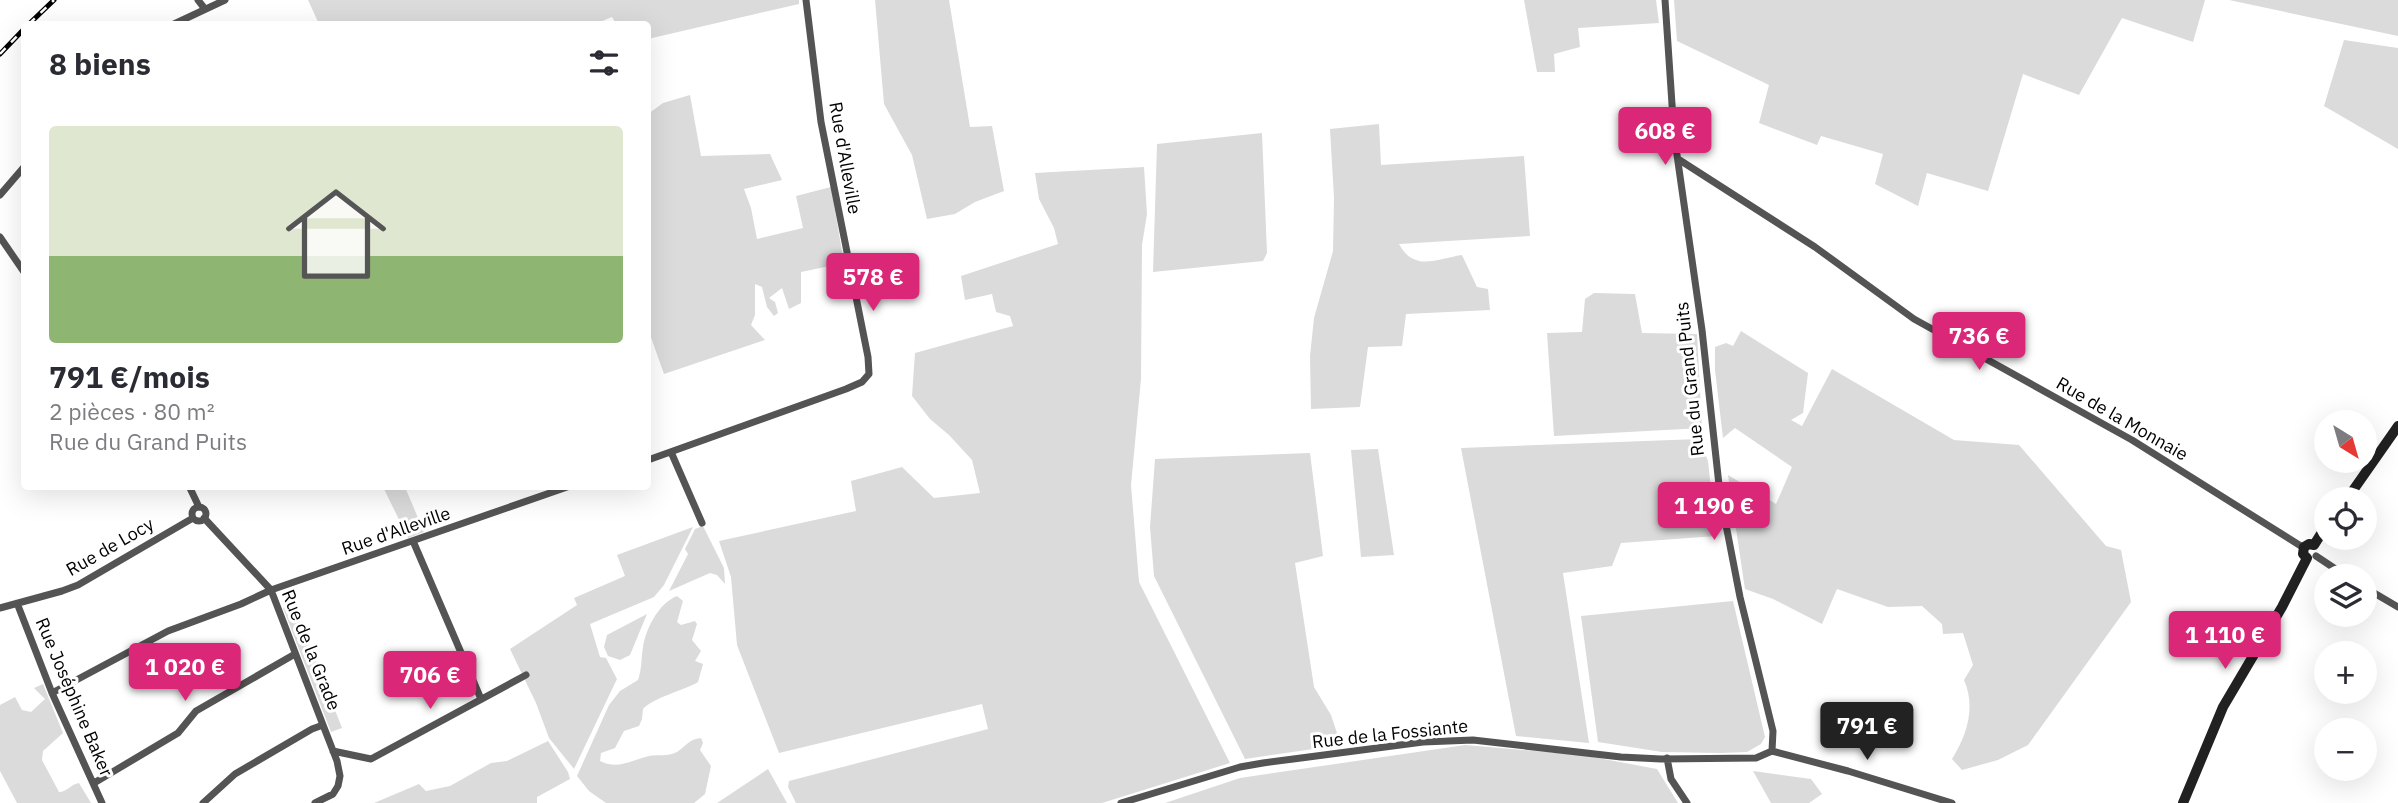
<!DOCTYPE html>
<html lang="fr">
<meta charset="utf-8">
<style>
:root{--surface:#fff;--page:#f7f7f7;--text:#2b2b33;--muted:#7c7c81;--line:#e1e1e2;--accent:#db2777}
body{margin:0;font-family:"IBM Plex Sans",sans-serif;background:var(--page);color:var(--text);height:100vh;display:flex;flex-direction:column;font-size:26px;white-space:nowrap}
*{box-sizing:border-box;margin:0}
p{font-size:23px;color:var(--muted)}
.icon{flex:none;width:38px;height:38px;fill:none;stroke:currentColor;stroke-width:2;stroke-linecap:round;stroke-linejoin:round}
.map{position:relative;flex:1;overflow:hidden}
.drawer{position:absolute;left:21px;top:21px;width:630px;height:469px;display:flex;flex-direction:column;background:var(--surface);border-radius:7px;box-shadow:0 7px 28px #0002}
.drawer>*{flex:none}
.needle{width:46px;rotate:143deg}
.buttons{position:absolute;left:2314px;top:410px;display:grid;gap:14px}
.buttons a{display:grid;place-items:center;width:63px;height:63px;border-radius:50%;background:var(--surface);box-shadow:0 7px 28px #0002;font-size:35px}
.price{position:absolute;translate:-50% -60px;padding:0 16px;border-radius:7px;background:var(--accent);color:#fff;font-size:23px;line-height:46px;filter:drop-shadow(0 2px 4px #0008)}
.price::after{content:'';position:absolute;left:50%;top:42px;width:21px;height:16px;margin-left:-10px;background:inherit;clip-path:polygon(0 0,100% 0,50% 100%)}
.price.current{background:#222;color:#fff}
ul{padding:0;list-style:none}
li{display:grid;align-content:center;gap:14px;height:371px;padding:0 28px}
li+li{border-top:2px solid var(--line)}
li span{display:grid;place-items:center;height:217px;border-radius:7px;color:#555}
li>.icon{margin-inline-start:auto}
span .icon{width:126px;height:126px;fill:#fffc;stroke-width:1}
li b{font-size:30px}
h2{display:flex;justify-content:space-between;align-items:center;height:84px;padding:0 28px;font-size:30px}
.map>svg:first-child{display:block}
</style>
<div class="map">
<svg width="2398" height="803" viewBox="0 0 2398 803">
<rect width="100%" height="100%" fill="#fff"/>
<path fill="#dbdbdb" d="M308 0H799V4L648 39V24H616L612 17 595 24H319Z
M875 0H949L970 127 992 126 1004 191 975 202 955 214 927 219 912 155 884 104Z
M1524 0H1656L1659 23 1578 28 1580 47 1554 54 1555 72H1537Z
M1674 0H2205L2193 42 2122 18 2079 95 2023 74 1988 191 1927 173 1918 206 1875 184 1883 154 1821 136 1817 145 1759 123 1769 85 1677 41Z
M2229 0H2398V36Z
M2344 40 2398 48V149L2324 106Z
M690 95 701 156 770 154 782 180 744 189 751 208 757 239 803 228 796 196 831 187 844 263 801 272V303L789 309 782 288 769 298 775 302 778 313 774 316 767 307 762 287 755 284V315L751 325 765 340 664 374 648 329V114L663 103Z
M1379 124 1381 165 1524 156 1530 236 1399 244C1414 272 1436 259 1462 255L1477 287 1488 289 1490 310 1406 314 1402 346 1368 347 1360 407 1311 409 1310 356 1314 318 1333 251 1334 198 1330 129Z
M1262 133 1267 253 1263 261 1153 272 1157 144Z
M1144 167 1147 214 1142 245 1141 379 1131 485 1139 582 1230 763 1102 803H796L788 787 789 781 988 729 982 704 779 753 737 645 731 577 719 541 856 511 851 481 902 467 934 498 980 493 972 460 949 435 930 419 912 396 915 353 1013 326 1010 316 996 312 992 294 965 300 961 276 1058 244 1054 228 1039 199 1035 173Z
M1594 293 1635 294 1642 333 1697 334 1702 428 1554 436 1547 333 1582 332 1585 299Z
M1741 331 1808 373 1803 413 1791 420 1802 426 1832 369 1954 440 2019 445 2106 546 2121 550 2131 602 2028 745 1998 760 1962 770 1952 759C1967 735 1976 707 1964 680L1973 665 1963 633 1943 634 1942 624 1922 606 1888 607 1837 589 1822 624 1773 599 1745 589 1728 475 1776 504 1792 467 1735 428 1723 438 1715 370V347L1726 343 1733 346Z
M1699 439 1708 461 1716 536 1621 543 1612 566 1563 573 1589 743 1516 736 1461 448Z
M1378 449 1394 555 1361 557 1351 450Z
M1310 453 1323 556 1295 563 1314 687 1331 715 1341 745 1245 759 1154 576 1150 527 1155 459Z
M383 487H405L424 532 408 538Z
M703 526 724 568 725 584 717 575 710 573 669 591 688 554 685 549 695 529Z
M693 527 664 585 654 597 590 624 600 657 606 658 617 679 574 769 549 738 536 703 510 649 577 605 574 598 625 576 617 555Z
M677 596 683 601 677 622 681 625 695 621 697 624 692 640 701 651 695 661 703 664 698 682C683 691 654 697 643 709L642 719 639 726 624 731 615 748 601 753 600 761C617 770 632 760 649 756 659 754 667 757 677 752 686 746 689 739 701 738L703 743 700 750 711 766 705 794 694 803H606L589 791 577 776 609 705 620 691 638 680C642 668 641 659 643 647 646 628 659 603 677 596Z
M1733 601 1765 737 1761 744 1747 752 1721 753 1662 752 1598 742 1581 616Z
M293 602 342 728 331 732 283 608Z
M647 614 630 655 620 660 608 656 604 647 607 635Z
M43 684 63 733 43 751 42 760 59 792C67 792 71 784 79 783L91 803H17L0 771V705L15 697 22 710 31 712 45 699 34 688Z
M548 741 568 772 570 779 537 797V803H374L419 784 426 791 450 786 491 763 507 761Z
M1465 745 1582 755 1657 769 1678 803H1165L1240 778Z
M768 769 787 803H717Z
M1753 771 1811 779 1822 794 1809 803H1771Z"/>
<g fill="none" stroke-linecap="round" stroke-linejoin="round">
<path stroke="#545454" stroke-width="7" d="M198 0 205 9
M1665 0 1674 134 1702 330 1720 494 1740 597 1773 731 1772 751
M174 24 225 0
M1678 159 1815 247 1914 319 2132 440 2304 548
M0 195 24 167
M0 237 24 272
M671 452 702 523
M648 460 846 389 862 382 869 374 868 357 821 122 806 0
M189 486 199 507
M192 514a7 7 0 1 1 14 0a7 7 0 1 1-14 0Z
M204 518 271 590 323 725 337 761 340 776 338 786 333 794 315 803
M413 541 481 699
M2316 556 2346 576
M2364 587 2398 607
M17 603 52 693 102 803
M0 608 62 591 78 585 193 518
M52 693 168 631 241 604 271 590 570 486
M333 751 371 759 526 675
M1667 758 1671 779 1687 803
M94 783 178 733 196 711 295 654
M203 803 235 774 312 729 323 725
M1121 803 1240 767 1263 763 1423 742 1473 740 1621 757 1661 759 1756 758 1772 751 1848 771 1952 803"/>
<path stroke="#212121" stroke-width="10" d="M2347 499 2398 426
M2183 803 2223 707 2282 607 2307 558 2303 554 2304 547 2309 544 2314 545 2326 526"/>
<g stroke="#000" stroke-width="5">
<path id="rail" d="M29 24 54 0
M0 54 24 29"/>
</g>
<use href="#rail" stroke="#fff" stroke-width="2.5" stroke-dasharray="8" stroke-linecap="butt"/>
</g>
<g text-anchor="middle" stroke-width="6" stroke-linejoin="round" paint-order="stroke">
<g font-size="18" fill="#000" stroke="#fff">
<text transform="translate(845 158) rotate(80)" y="6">Rue d'Alleville</text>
<text transform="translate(1690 379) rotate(-96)" y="6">Rue du Grand Puits</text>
<text transform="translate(2122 419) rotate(30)" y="6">Rue de la Monnaie</text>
<text transform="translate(396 531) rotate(-19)" y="6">Rue d'Alleville</text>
<text transform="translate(110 547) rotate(-30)" y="6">Rue de Locy</text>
<text transform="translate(311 650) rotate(68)" y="6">Rue de la Grade</text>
<text transform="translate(74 697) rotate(67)" y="6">Rue Joséphine Baker</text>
<text transform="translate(1390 734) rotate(-6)" y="6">Rue de la Fossiante</text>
</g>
</g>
</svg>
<div class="buttons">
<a><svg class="needle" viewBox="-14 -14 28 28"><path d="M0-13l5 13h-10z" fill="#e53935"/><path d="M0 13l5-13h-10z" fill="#7c7c81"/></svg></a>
<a><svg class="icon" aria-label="locate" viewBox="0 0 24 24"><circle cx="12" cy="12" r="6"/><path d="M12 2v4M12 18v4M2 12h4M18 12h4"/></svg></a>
<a><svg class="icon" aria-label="layers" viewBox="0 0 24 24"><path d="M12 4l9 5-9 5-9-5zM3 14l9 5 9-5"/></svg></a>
<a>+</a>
<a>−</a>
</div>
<b class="price" style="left:1665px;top:167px">608 €</b>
<b class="price" style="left:873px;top:313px">578 €</b>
<b class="price" style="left:1979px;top:372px">736 €</b>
<b class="price" style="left:1714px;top:542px">1 190 €</b>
<b class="price" style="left:2225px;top:671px">1 110 €</b>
<b class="price" style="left:185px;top:703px">1 020 €</b>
<b class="price" style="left:430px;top:711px">706 €</b>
<b class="price current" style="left:1867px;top:762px">791 €</b>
<section class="drawer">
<h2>8 biens<svg class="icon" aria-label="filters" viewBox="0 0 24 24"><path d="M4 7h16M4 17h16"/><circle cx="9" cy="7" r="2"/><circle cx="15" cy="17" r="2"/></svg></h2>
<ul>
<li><span style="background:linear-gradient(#dfe7d0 60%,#8fb573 0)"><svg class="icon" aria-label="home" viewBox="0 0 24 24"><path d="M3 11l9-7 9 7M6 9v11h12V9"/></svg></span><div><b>791 €/mois</b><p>2 pièces · 80 m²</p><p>Rue du Grand Puits</p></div></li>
</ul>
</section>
</div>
